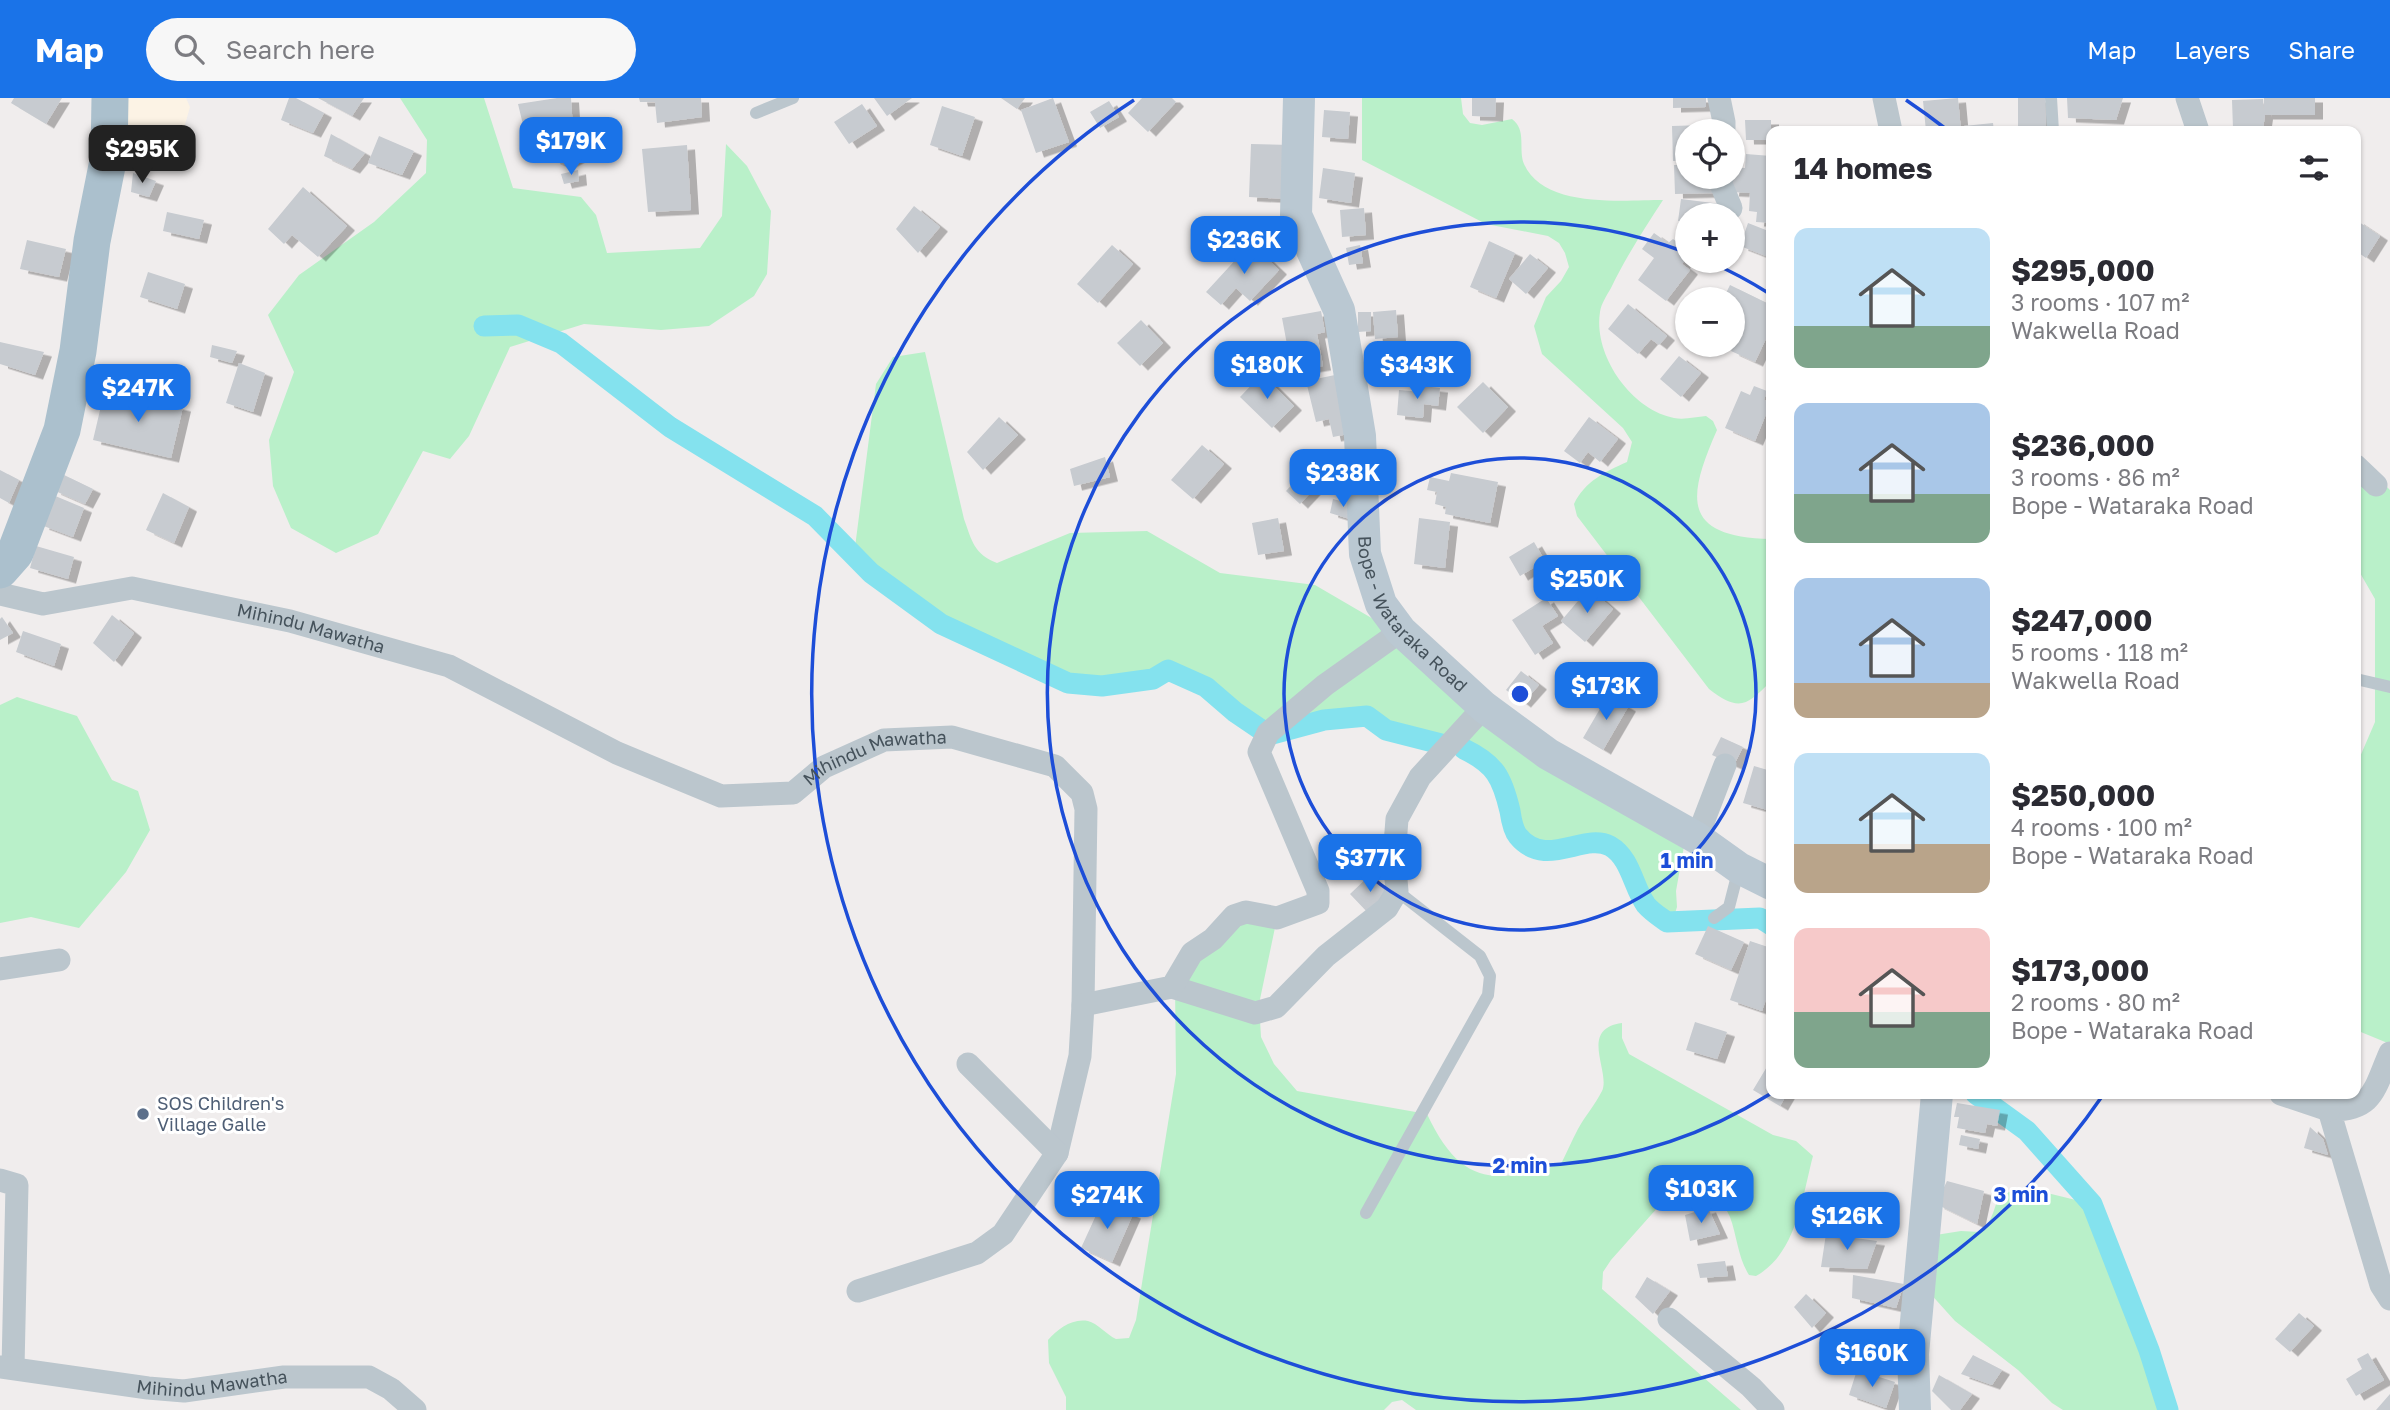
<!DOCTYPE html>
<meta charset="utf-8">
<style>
:root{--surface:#fff;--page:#f7f7f7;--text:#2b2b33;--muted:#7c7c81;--accent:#1a73e8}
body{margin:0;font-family:"Golos Text",sans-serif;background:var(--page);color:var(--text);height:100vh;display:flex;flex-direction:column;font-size:26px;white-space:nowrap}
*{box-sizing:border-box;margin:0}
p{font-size:23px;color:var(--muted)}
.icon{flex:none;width:38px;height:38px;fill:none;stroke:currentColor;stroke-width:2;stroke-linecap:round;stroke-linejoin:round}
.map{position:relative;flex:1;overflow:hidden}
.side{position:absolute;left:1766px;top:28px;width:595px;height:973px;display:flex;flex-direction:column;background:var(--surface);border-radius:14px;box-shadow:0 2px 5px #0004}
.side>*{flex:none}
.fabs{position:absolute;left:1675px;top:21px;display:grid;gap:14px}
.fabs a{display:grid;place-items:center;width:70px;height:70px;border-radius:50%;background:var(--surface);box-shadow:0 2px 5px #0004;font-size:35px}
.price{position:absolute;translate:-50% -60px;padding:0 16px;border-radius:14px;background:var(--accent);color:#fff;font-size:23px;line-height:46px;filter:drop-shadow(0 2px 4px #0008)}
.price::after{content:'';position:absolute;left:50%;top:42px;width:21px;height:16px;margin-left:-10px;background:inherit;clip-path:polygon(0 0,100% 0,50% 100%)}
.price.selected{background:#222;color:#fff}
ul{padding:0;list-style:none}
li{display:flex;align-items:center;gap:21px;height:175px;padding:0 28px}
li span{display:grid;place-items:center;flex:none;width:196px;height:140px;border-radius:14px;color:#555}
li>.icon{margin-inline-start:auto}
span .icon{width:84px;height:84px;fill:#fffc;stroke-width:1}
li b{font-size:30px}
h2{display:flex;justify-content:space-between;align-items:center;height:84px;padding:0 28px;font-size:30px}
header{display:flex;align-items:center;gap:42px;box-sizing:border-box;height:98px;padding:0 35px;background:var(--accent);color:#fff}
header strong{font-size:33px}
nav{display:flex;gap:38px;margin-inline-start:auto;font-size:24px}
.search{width:490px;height:63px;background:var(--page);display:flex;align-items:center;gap:18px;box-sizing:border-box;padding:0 24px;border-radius:38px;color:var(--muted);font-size:26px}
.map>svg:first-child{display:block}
</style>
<header>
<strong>Map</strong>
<div class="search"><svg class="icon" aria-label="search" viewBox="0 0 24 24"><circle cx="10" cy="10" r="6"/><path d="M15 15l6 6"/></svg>Search here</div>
<nav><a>Map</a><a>Layers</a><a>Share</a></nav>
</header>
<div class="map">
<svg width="2390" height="1312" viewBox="0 0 2390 1312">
<defs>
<filter id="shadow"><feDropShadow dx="8" dy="4.5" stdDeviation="0" flood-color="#0004"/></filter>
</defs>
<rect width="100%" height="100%" fill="#f0eded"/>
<path fill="#fcf3e5" d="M113 0H186L190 9 180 44 159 60 125 55Z"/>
<path fill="#b9f0c9" d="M400 0H484L513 90 581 99 596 117 607 155 700 150 722 118 726 46 747 68 771 113 767 176 754 198 709 228 661 232 584 226 510 249 469 338 450 361 423 353 378 436 336 455 291 430 273 388 269 342 294 274 268 217 299 177 374 124 426 75 427 42Z
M1362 0H1461L1463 16 1470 25 1482 27 1512 21C1527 32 1518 51 1524 66 1544 111 1623 102 1663 102 1644 131 1626 159 1611 190 1607 197 1601 206 1600 214 1593 258 1632 312 1674 320 1684 322 1696 319 1706 318L1713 323 1717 332C1687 400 1681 439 1771 441V583C1747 608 1739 614 1709 591L1577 418 1574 406C1585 383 1605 374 1627 364L1632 344 1623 330 1542 256 1534 228 1546 199 1561 183 1569 169 1565 155 1559 145 1548 138 1486 126 1362 62Z
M925 254 964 421C972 443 974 456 997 465L1070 435 1147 433 1220 475 1315 487 1399 536 1686 737 1676 793 1677 809 1672 825C1635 819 1639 766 1610 748 1588 736 1557 761 1531 748 1500 732 1514 683 1485 662 1468 649 1443 654 1423 649 1403 645 1383 630 1367 618L1324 622 1270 638 1235 614 1206 589 1169 572 1153 581 1102 588 1068 585 941 526 871 475 854 457 876 286 893 259Z
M2356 359 2390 392V946L2356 932V668L2375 624V501L2356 468Z
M17 599 77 618 112 682 138 693 150 732 126 774 79 830 31 819 0 825V607Z
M1234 818 1277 820 1259 906 1261 939 1274 966 1297 993 1427 1016C1460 1086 1492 1087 1561 1066 1567 1054 1572 1042 1578 1031 1585 1018 1595 1007 1602 993 1611 974 1578 931 1622 925V940L1629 956 1773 1037 1796 1043 1813 1058C1802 1099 1797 1155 1756 1178L1749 1177C1738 1160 1737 1138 1730 1119 1724 1106 1717 1097 1708 1087L1691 1085 1675 1090 1611 1162 1603 1174 1602 1191 1741 1312H1416L1402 1302 1392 1304 1384 1312H1066V1299L1049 1265 1048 1242C1058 1231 1072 1220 1088 1223 1097 1225 1107 1237 1116 1241L1129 1240 1136 1222 1176 976 1175 885Z
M2031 1091 2092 1106 2149 1252 2168 1312H2063L2052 1305 2018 1272 1955 1223 1919 1183 1923 1139 1961 1133 1980 1134C2006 1111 1982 1093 2031 1091Z"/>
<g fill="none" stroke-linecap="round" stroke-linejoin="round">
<path stroke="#84e2ee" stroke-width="21" d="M484 228 518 227 561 245 670 329 815 418 871 475 941 526 1068 585 1102 588 1153 581 1168 572 1206 589 1235 614 1260 631
M1272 636 1324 622 1367 618 1386 632 1441 646
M1464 651C1495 666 1502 679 1510 713 1511 720 1513 732 1518 738 1546 772 1583 734 1610 748 1631 760 1633 789 1646 807 1652 814 1660 819 1667 824L1760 820 1771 827
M1976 996 2027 1033 2092 1106 2149 1252 2168 1312"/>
</g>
<path fill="#c7cbd0" filter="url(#shadow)" d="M14 0H62L46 26 11 5Z
M289 0H296L324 15 313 35 281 22Z
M318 0H364L352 18Z
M557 0H571L573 32 526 39 518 6Z
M639 0H701L702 19 657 25 655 4H640Z
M874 0H912L887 18Z
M1001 0H1025L1017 11Z
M1053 0 1069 44 1036 55 1021 12Z
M1142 0H1172L1176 4 1148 34 1128 15Z
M1472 0H1496L1495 19 1472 18Z
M1673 0H1706V9L1673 10Z
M1958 0 1961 33H1926L1923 3Z
M2018 0H2045L2046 33H2018Z
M2067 0H2123L2116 22 2068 20Z
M2264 0H2315V17H2265L2263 31H2233L2232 2 2263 1 2264 15Z
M1109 3 1119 19 1100 30 1090 14Z
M862 6 877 28 849 46 834 24Z
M942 8 975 19 962 58 930 47Z
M1324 12 1350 14 1348 41 1322 39Z
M1745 22H1771V42H1746Z
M1993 25 1994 33H1965L1964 28Z
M1704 27V33H1687V63H1673L1672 28Z
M2072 29 2099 31V33H2072Z
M331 36 365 55 352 71 324 58Z
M379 38 414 53 402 77 368 65Z
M560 39 570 41 577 51V60L564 67 552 61 553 49Z
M1251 46 1291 47 1289 101 1249 99Z
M687 47 691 112 648 114 642 51Z
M1746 56 1771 58V125L1756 124 1757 114 1749 113 1750 95 1731 94 1733 69 1745 70Z
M1674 67H1687V79H1715L1716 95 1675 96Z
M1323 70 1355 75 1351 105 1319 100Z
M578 72 579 83 564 86 561 76Z
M133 75 156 83 149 99 131 94Z
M303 89 347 128 318 159 292 137 284 146 268 131Z
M1681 101 1721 106 1719 117H1687V124L1678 123Z
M914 108 940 129 918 155 896 131Z
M1364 110 1366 137 1342 139 1340 112Z
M167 114 204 122 199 141 163 133Z
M2356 122 2380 138 2366 160 2356 153Z
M1748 125 1771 134V160L1740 148Z
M1654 135 1668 145 1673 141 1687 151V159L1682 166 1690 172 1666 203 1638 182 1654 160 1642 151Z
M27 142 66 151 59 179 20 171Z
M1489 143 1515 155 1496 200 1470 189Z
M1251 145 1279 172 1250 203 1236 190 1221 207 1206 194Z
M1112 147 1133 166 1098 205 1077 186Z
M1360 147 1363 165 1349 167 1346 150Z
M1530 156 1548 170 1526 196 1509 181Z
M148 174 185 186 177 211 140 199Z
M1730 187 1771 207V230L1755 264 1731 253 1736 242 1732 241V201H1723Z
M1628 206 1667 238 1659 247 1651 241 1638 256 1608 231Z
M1396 212 1398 239 1375 241 1373 214Z
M1321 213 1325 234 1317 236 1323 268 1292 273 1282 220Z
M1358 214H1371V233L1358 234Z
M1141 222 1163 245 1140 268 1117 245Z
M0 244 44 254 35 277 0 266Z
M212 247 237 253 232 265 210 259Z
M1679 258 1701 275 1681 299 1660 281Z
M239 265 265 275 253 314 226 305Z
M1262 276 1294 308 1272 330 1240 299Z
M1335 277 1348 336 1333 339 1329 321 1316 324 1306 283Z
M1483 284 1508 309 1483 335 1457 309Z
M1423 288 1440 290 1438 308 1424 306 1423 320 1397 317 1399 292 1422 294Z
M1754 288 1767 293 1764 302 1771 304 1755 343 1725 330 1741 293 1750 297Z
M105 291 183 309 171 360 93 342Z
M999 319 1018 337 983 372 967 354Z
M1589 319 1618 341 1600 364 1588 354 1580 365 1564 353Z
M1202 347 1224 366 1193 401 1171 382Z
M1105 359 1110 379 1074 388 1070 371Z
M1311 366 1325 379 1300 406 1286 393Z
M0 372 19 382 9 405 0 400Z
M1451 375 1498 384 1490 425 1445 416 1446 409 1435 406 1437 394 1427 392 1430 379 1449 383Z
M62 376 93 391 85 406 53 392Z
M163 395 189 409 174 445 146 432Z
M53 397 84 410 73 439 41 427Z
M1333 401 1357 407 1353 422 1330 415Z
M1278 420 1284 453 1258 457 1252 425Z
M1419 420 1450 424 1445 470 1414 466Z
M1534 444 1545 463 1520 478 1509 459Z
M36 448 74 459 68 481 30 470Z
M1589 490 1613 511 1585 544 1561 523Z
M1546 500 1558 518 1542 528 1553 545 1535 557 1512 522Z
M112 517 134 535 114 564 93 545Z
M2 519 13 535 0 542V521Z
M23 533 61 546 54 568 16 554Z
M1521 573 1539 587 1523 605 1506 592Z
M1608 597 1628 609 1603 652 1583 640Z
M1721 639 1743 649 1734 667 1712 657Z
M1754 668 1771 673V713L1743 705Z
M1370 777 1389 797 1369 816 1350 796Z
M1708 828 1744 844 1731 872 1695 856Z
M1750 843 1771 850V887L1762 913 1730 902Z
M1695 924 1727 934 1717 961 1686 952Z
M1771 962V996H1787L1780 1008 1753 992Z
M1957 1005 2000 1012 1997 1028 1987 1026 1985 1035 1957 1030 1959 1019H1954Z
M2310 1029 2323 1041 2328 1057 2304 1050Z
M1961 1037 1980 1041 1978 1051 1959 1047Z
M1947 1083 1984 1093 1977 1126 1936 1106Z
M1103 1102 1133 1116 1112 1164 1081 1150Z
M1708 1110 1720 1136 1690 1143 1685 1117Z
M1826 1136 1877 1143 1867 1171 1821 1169Z
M1725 1163 1728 1178 1700 1180 1697 1166Z
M1853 1177 1904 1186 1896 1210 1852 1200Z
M1647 1179 1670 1193 1653 1216 1635 1199Z
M1806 1196 1826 1215 1812 1230 1794 1209Z
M2299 1215 2314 1228 2290 1254 2275 1241Z
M2368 1255 2384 1282 2356 1298 2346 1281 2362 1271 2357 1261Z
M1973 1257 2002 1272 1992 1287 1961 1276Z
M1857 1272 1895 1284 1886 1310 1849 1297Z
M1939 1277 1972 1296 1960 1312H1951L1932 1293Z
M2390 1296V1312H2376Z"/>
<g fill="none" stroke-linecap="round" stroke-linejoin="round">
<path stroke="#bbc6cd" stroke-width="12" d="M2051 0 2053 33
M756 15 793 0
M2356 581 2390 589
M1714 820 1729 809 1739 770
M1366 1115 1488 897 1490 878 1480 858 1397 793"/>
<g stroke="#bbc6cd" stroke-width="23">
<path d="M1719 0 1724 24V33"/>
<path d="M1884 0 1891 33"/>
<path d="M2187 0 2198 33"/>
<path d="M1722 79 1721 86 1731 110"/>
<path d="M2356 368 2376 387"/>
<path id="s1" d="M0 496 43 506 132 490 290 523 449 568 617 655 721 698 793 695 824 669 884 642 952 639 1055 668 1082 695 1086 711 1083 907 1080 958 1057 1055 1003 1136 977 1155 858 1193"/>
<path d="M1697 740 1725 667"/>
<path d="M0 871 59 862"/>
<path d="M1172 889 1255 915 1276 909 1326 858 1387 810 1397 793 1394 759 1397 721 1420 679 1484 609"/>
<path d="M1083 907 1172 889 1192 855 1213 841 1234 818 1246 814 1277 820 1318 805V793L1259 654 1268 635 1325 587 1401 533"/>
<path d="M2390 955C2374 991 2374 1013 2329 1012L2381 1187 2390 1201"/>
<path d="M968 966 1057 1055"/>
<path d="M2281 996 2329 1012"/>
<path d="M0 1082 17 1087 13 1270"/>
<path d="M1669 1221 1751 1289 1773 1312"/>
<path id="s2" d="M0 1269 148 1290 184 1293 284 1279H369L391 1291 415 1312"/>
</g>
<g stroke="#bac8d2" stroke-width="32">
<path id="s3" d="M1299 0 1296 117 1339 212 1360 338 1365 456 1381 506 1401 533 1484 609 1548 656 1697 740 1739 770 1771 786"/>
<path d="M1915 1312 1913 1256 1937 996"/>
</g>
<path stroke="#abc0cd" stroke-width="37" d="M0 472 15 455 62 332 78 253 92 143 109 58 110 0"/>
</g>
<g fill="none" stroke="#1d4ed8" stroke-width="3.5">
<circle cx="1520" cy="596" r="236"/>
<path d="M1770 996A472 472 0 1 1 1685 154M1708 163A472 472 0 0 1 1770 196"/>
<path d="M2103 997A708 708 0 1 1 1134 2M1906 2A708 708 0 0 1 1946 31"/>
</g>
<circle fill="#5c6f8a" stroke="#fff" stroke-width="2.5" cx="143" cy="1016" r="7"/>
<g text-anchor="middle" stroke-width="6" stroke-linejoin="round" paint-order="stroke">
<g font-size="18" fill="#45525b" stroke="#fff">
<text dy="6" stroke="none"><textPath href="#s3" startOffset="544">Bope - Wataraka Road</textPath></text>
<text dy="6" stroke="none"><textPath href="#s1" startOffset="318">Mihindu Mawatha</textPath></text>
<text dy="6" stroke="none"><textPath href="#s1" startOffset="928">Mihindu Mawatha</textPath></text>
<text dy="6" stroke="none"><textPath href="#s2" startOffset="214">Mihindu Mawatha</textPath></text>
</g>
<g font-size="18" fill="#4e5e75" stroke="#fff" text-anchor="start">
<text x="157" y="1012">SOS Children's<tspan x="157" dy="21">Village Galle</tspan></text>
</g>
</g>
<circle cx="1520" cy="596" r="10" fill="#1d4ed8" stroke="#fff" stroke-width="3.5"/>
<g font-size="21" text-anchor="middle" font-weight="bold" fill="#1d4ed8" stroke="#fff" stroke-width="6" stroke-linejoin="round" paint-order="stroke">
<text x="1687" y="770">1 min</text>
<text x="1520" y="1075">2 min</text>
<text x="2021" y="1104">3 min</text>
</g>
</svg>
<div class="fabs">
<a><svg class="icon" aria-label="locate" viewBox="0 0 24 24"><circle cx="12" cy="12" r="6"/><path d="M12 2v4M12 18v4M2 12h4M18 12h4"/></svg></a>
<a>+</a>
<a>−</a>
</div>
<b class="price" style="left:571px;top:79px">$179K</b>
<b class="price selected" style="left:142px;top:87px">$295K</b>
<b class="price" style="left:1244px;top:178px">$236K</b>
<b class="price" style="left:1267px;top:303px">$180K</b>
<b class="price" style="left:1417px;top:303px">$343K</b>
<b class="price" style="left:138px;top:326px">$247K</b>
<b class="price" style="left:1343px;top:411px">$238K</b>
<b class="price" style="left:1587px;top:517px">$250K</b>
<b class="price" style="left:1606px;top:624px">$173K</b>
<b class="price" style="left:1370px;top:796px">$377K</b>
<b class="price" style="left:1701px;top:1127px">$103K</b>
<b class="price" style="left:1107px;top:1133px">$274K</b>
<b class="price" style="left:1847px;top:1154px">$126K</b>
<b class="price" style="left:1872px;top:1291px">$160K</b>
<section class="side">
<h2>14 homes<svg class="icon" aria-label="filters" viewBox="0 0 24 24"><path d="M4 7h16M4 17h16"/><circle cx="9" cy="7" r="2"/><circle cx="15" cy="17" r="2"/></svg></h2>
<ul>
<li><span style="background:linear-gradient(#bfe0f5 70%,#7fa58c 0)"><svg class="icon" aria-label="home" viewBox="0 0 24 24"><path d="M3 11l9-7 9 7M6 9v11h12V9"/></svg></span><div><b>$295,000</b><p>3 rooms · 107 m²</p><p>Wakwella Road</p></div></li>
<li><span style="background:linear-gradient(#a9c7e8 65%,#7fa58c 0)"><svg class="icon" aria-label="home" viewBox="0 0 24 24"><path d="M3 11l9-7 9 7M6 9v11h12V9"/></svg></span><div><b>$236,000</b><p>3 rooms · 86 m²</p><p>Bope - Wataraka Road</p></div></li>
<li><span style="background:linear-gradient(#a9c7e8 75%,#b9a48a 0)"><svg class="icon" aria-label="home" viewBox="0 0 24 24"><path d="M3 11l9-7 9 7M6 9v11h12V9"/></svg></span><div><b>$247,000</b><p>5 rooms · 118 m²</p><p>Wakwella Road</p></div></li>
<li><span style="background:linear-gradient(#bfe0f5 65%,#b9a48a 0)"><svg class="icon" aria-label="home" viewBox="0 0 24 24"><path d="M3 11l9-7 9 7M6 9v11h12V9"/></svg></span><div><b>$250,000</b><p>4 rooms · 100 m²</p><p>Bope - Wataraka Road</p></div></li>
<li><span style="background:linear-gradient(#f6c9c9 60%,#7fa58c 0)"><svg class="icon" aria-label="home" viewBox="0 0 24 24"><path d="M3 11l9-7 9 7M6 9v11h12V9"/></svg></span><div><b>$173,000</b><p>2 rooms · 80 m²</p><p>Bope - Wataraka Road</p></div></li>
</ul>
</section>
</div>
